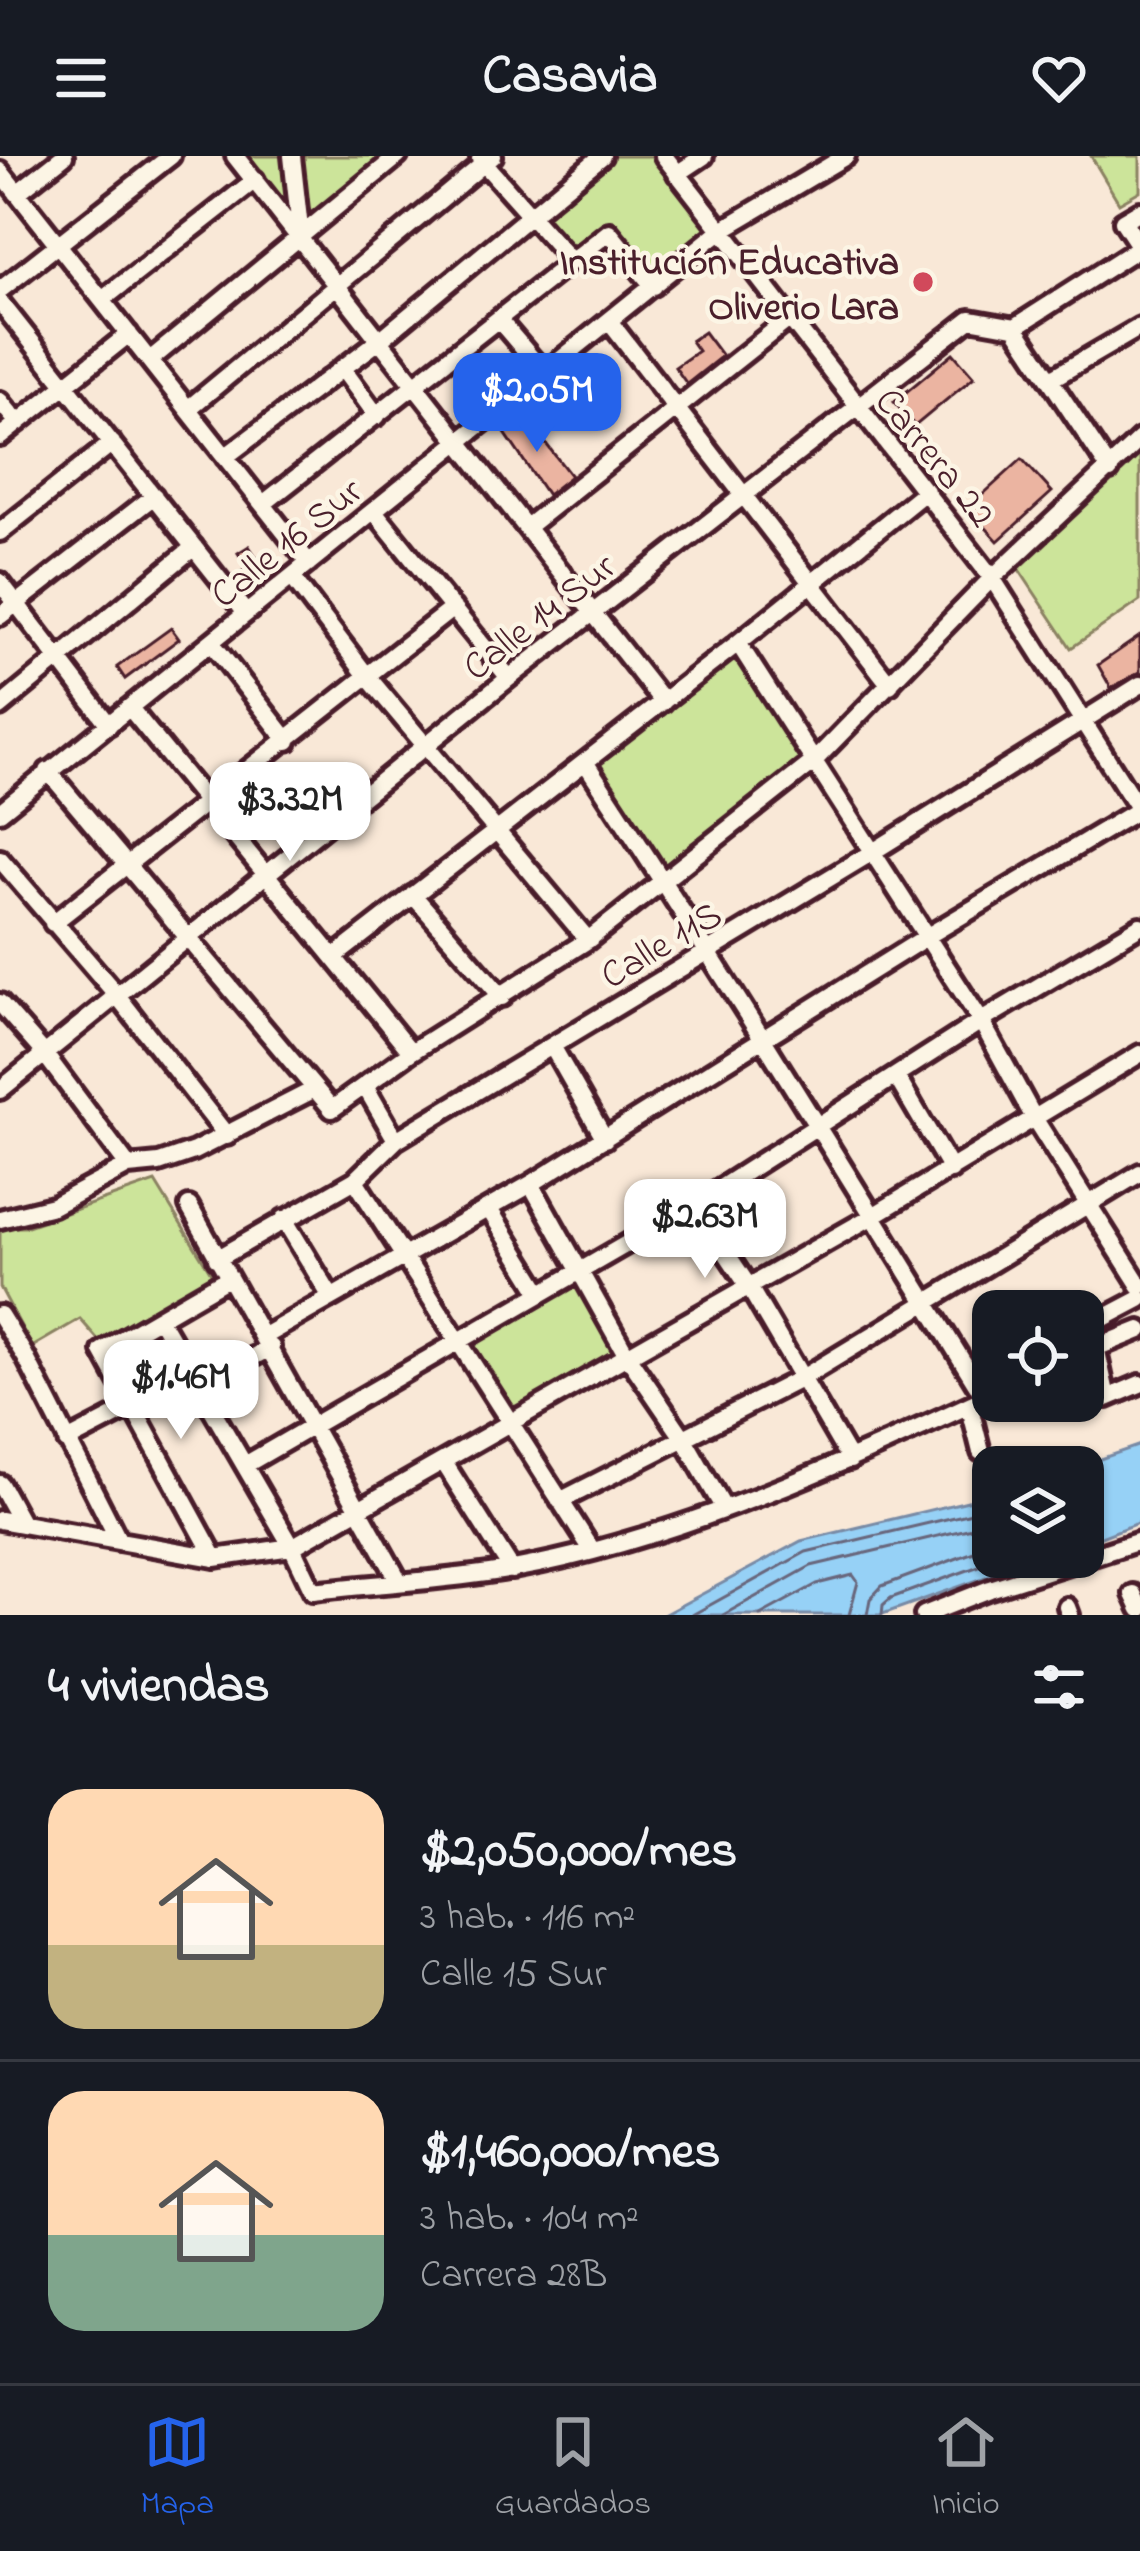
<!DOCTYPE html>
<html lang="es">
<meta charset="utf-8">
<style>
:root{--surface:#171b24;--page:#242831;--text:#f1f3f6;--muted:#9ea1a6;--line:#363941;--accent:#2563eb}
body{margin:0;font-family:"Indie Flower",sans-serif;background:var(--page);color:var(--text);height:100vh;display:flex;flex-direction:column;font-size:45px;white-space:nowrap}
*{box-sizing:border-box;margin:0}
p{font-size:39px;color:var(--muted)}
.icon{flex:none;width:66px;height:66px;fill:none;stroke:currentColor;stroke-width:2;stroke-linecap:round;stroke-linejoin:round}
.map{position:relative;height:1459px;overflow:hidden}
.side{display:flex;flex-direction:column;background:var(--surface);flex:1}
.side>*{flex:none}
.tools{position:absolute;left:972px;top:1134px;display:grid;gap:24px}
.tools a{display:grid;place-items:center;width:132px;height:132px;border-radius:24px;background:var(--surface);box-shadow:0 3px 9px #0004;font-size:60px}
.price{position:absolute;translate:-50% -102px;padding:0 27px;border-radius:24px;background:#fff;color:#222;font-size:39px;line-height:78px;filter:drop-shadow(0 3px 6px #0008)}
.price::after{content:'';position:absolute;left:50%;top:72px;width:36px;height:27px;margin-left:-18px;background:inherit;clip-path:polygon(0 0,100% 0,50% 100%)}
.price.selected{background:var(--accent);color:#fff}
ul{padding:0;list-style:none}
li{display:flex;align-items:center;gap:36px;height:300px;padding:0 48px}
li+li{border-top:3px solid var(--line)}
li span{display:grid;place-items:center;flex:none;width:336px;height:240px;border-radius:36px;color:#555}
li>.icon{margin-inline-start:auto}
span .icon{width:144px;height:144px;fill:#fffc;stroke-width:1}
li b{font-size:51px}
h2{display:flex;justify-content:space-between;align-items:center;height:144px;padding:0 48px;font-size:51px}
header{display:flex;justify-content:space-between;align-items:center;height:156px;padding:0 48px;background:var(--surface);font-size:54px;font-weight:700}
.tabs{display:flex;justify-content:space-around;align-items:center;height:168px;border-top:3px solid var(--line);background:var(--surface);font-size:33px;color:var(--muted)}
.tabs a{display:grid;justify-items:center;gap:6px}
.tabs .selected{color:var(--accent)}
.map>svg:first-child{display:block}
</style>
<header><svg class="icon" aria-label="menu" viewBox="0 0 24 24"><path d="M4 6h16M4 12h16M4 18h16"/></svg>Casavia<svg class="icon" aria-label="heart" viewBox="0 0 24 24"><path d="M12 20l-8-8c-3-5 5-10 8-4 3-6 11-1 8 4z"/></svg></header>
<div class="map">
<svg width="1140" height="1459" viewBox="0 0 1140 1459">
<rect width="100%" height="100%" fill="#f9e8d7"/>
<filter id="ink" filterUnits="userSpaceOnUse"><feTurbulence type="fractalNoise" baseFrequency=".00833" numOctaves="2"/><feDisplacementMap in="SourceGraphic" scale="24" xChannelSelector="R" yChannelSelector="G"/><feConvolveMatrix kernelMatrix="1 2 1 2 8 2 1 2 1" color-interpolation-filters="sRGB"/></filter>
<g filter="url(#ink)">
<path fill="#cce49a" stroke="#8b8262" stroke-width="3" d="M246 0H395L307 74Z
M607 0H660L716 75 651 126 611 72 572 99 533 60Z
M1091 0H1140V35L1119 47Z
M1140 293V445L1071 492 1016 409Z
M736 496 803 606 667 717 594 606Z
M155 1026 214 1122 101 1187 80 1163 32 1191 0 1131V1071H25Z
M579 1115 626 1198 510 1266 457 1187Z"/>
<path fill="#96d1f6" stroke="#788aa5" stroke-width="3" d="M1140 1289V1366L1083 1388V1311H1077Z
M993 1339V1401H1042L880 1459H663L801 1385Z"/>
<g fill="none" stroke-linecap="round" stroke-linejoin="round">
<path stroke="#68667c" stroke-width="3" d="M692 1459 806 1396 993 1352
M723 1459 811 1410 993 1367
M760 1459 817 1428 853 1419 858 1426 849 1459
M867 1459 870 1443 882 1430 993 1389
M882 1459 883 1449 891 1442 1004 1401"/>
</g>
<path fill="#ebb4a1" stroke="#4a1f2b" stroke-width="3" d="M704 176 722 200 687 228 675 211 698 195 691 185Z
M953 197 974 221 915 270 894 246Z
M523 258 571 320 547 339 503 274Z
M1022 303 1052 336 998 385 968 352Z
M249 390 266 416 253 425 257 432 248 439 235 419 248 412 238 397Z
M171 472 179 483 125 523 117 511Z
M1140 480V516L1111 532 1098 509Z"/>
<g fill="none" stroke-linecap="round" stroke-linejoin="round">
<g stroke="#4a1f2b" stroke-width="26">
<path id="minor" d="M235 0 663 546
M292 0 301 82
M664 0 992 422 1140 655
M480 3 571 105
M0 15 309 407
M677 18 704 0
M17 37 64 0
M1140 55 1123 65 1140 91
M0 134 171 0
M102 144 255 24
M0 146 245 456
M499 164 545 218
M609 165 890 529
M1015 171 1110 314
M150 204 398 0
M342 212 377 260
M1051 223 1140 171
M0 245 18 267
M188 253 493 0
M0 281 129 178
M225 301 380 184 602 0
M263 348 609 76 653 130
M374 355 509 522
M527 371 790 162
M0 376 112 287
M292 421 367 520 588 784
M0 426 109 569
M0 460 154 340
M211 486 288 585
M738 487 981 865 1034 962 1140 1130
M0 551 194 391
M130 552 411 896
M585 606C723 816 854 1029 985 1242
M48 615 332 953 411 896 588 784 812 607 992 422 1140 283
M0 656 720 75 846 0
M0 703 116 838 227 980
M413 739 502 841
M53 767 453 452
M334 801 738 487 926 335
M0 847 44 897 128 1010
M552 890 605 983
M897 922 951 1014
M366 932 396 984
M0 934 509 522 970 163 1015 171 1140 91
M355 1024 592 1394
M531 1028 626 1198 684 1283 723 1351
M694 1049 749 1131 850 1304
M189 1050 399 1425
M489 1053 541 1137
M0 1063 53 1050 128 1010 159 1007 194 995 315 933
M284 1063 331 1141
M217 1103 355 1024 396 984 871 697 1140 529
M0 1159 25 1200 118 1383
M160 1164 292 1391 313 1435C379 1427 448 1425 513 1413 678 1383 842 1308 993 1238
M1083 1173 1140 1143
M264 1180 531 1028 926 781 1140 653
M1096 1191 1107 1242 1140 1228
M1083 1197 1140 1174
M201 1230 271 1191
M970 1252 981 1296
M67 1285 194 1219
M443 1305 512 1414
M245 1309 694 1049 981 865 1140 770
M0 1328 22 1368
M560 1345 802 1222 1140 1017
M0 1364 215 1402 292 1391 871 1061 1140 898
M215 1402 102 1195 228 1122
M1133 1438 1140 1453
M1067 1451 1070 1459
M924 1459 990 1433 1140 1385"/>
</g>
<use href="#minor" stroke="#fcf5e5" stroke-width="16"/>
</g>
</g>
<circle fill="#d1495b" stroke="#fcf5e5" stroke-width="4.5" cx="923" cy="126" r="12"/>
<g text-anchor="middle" stroke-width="9" stroke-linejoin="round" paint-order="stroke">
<g font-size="39" font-weight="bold" fill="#4a1f2b" stroke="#fcf5e5" text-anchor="end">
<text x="899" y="118">Institución Educativa<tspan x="899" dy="45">Oliverio Lara</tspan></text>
</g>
<g font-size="39" fill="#4a1f2b" stroke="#fcf5e5">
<text transform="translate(937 300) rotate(51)" y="14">Carrera 22</text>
<text transform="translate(285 385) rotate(-39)" y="14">Calle 16 Sur</text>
<text transform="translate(538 459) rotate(-38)" y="14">Calle 14 Sur</text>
<text transform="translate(660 787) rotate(-31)" y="14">Calle 11S</text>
</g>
</g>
</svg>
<div class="tools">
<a><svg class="icon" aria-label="locate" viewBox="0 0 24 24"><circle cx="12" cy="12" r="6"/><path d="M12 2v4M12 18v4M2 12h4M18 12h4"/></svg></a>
<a><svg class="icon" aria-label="layers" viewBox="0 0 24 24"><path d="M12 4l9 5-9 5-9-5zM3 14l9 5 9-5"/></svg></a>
</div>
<b class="price selected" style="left:537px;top:299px">$2.05M</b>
<b class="price" style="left:290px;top:708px">$3.32M</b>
<b class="price" style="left:705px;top:1125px">$2.63M</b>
<b class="price" style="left:181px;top:1286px">$1.46M</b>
</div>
<section class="side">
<h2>4 viviendas<svg class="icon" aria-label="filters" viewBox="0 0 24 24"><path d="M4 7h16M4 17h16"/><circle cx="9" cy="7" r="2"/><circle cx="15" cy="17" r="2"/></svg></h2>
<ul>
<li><span style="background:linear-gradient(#ffd9b3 65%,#c2b280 0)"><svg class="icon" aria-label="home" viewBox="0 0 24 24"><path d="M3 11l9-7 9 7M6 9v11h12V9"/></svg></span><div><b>$2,050,000/mes</b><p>3 hab. · 116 m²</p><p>Calle 15 Sur</p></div></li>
<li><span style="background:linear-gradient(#ffd9b3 60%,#7fa58c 0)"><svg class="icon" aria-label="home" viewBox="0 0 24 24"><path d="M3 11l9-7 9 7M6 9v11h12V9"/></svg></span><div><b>$1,460,000/mes</b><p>3 hab. · 104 m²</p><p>Carrera 28B</p></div></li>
</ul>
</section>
<nav class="tabs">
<a class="selected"><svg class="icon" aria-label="map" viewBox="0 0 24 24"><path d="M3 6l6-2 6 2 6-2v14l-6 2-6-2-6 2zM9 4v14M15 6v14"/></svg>Mapa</a>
<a><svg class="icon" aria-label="saved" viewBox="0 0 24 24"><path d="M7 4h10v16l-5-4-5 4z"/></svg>Guardados</a>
<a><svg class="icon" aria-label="home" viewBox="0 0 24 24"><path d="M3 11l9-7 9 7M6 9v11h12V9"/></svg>Inicio</a>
</nav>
